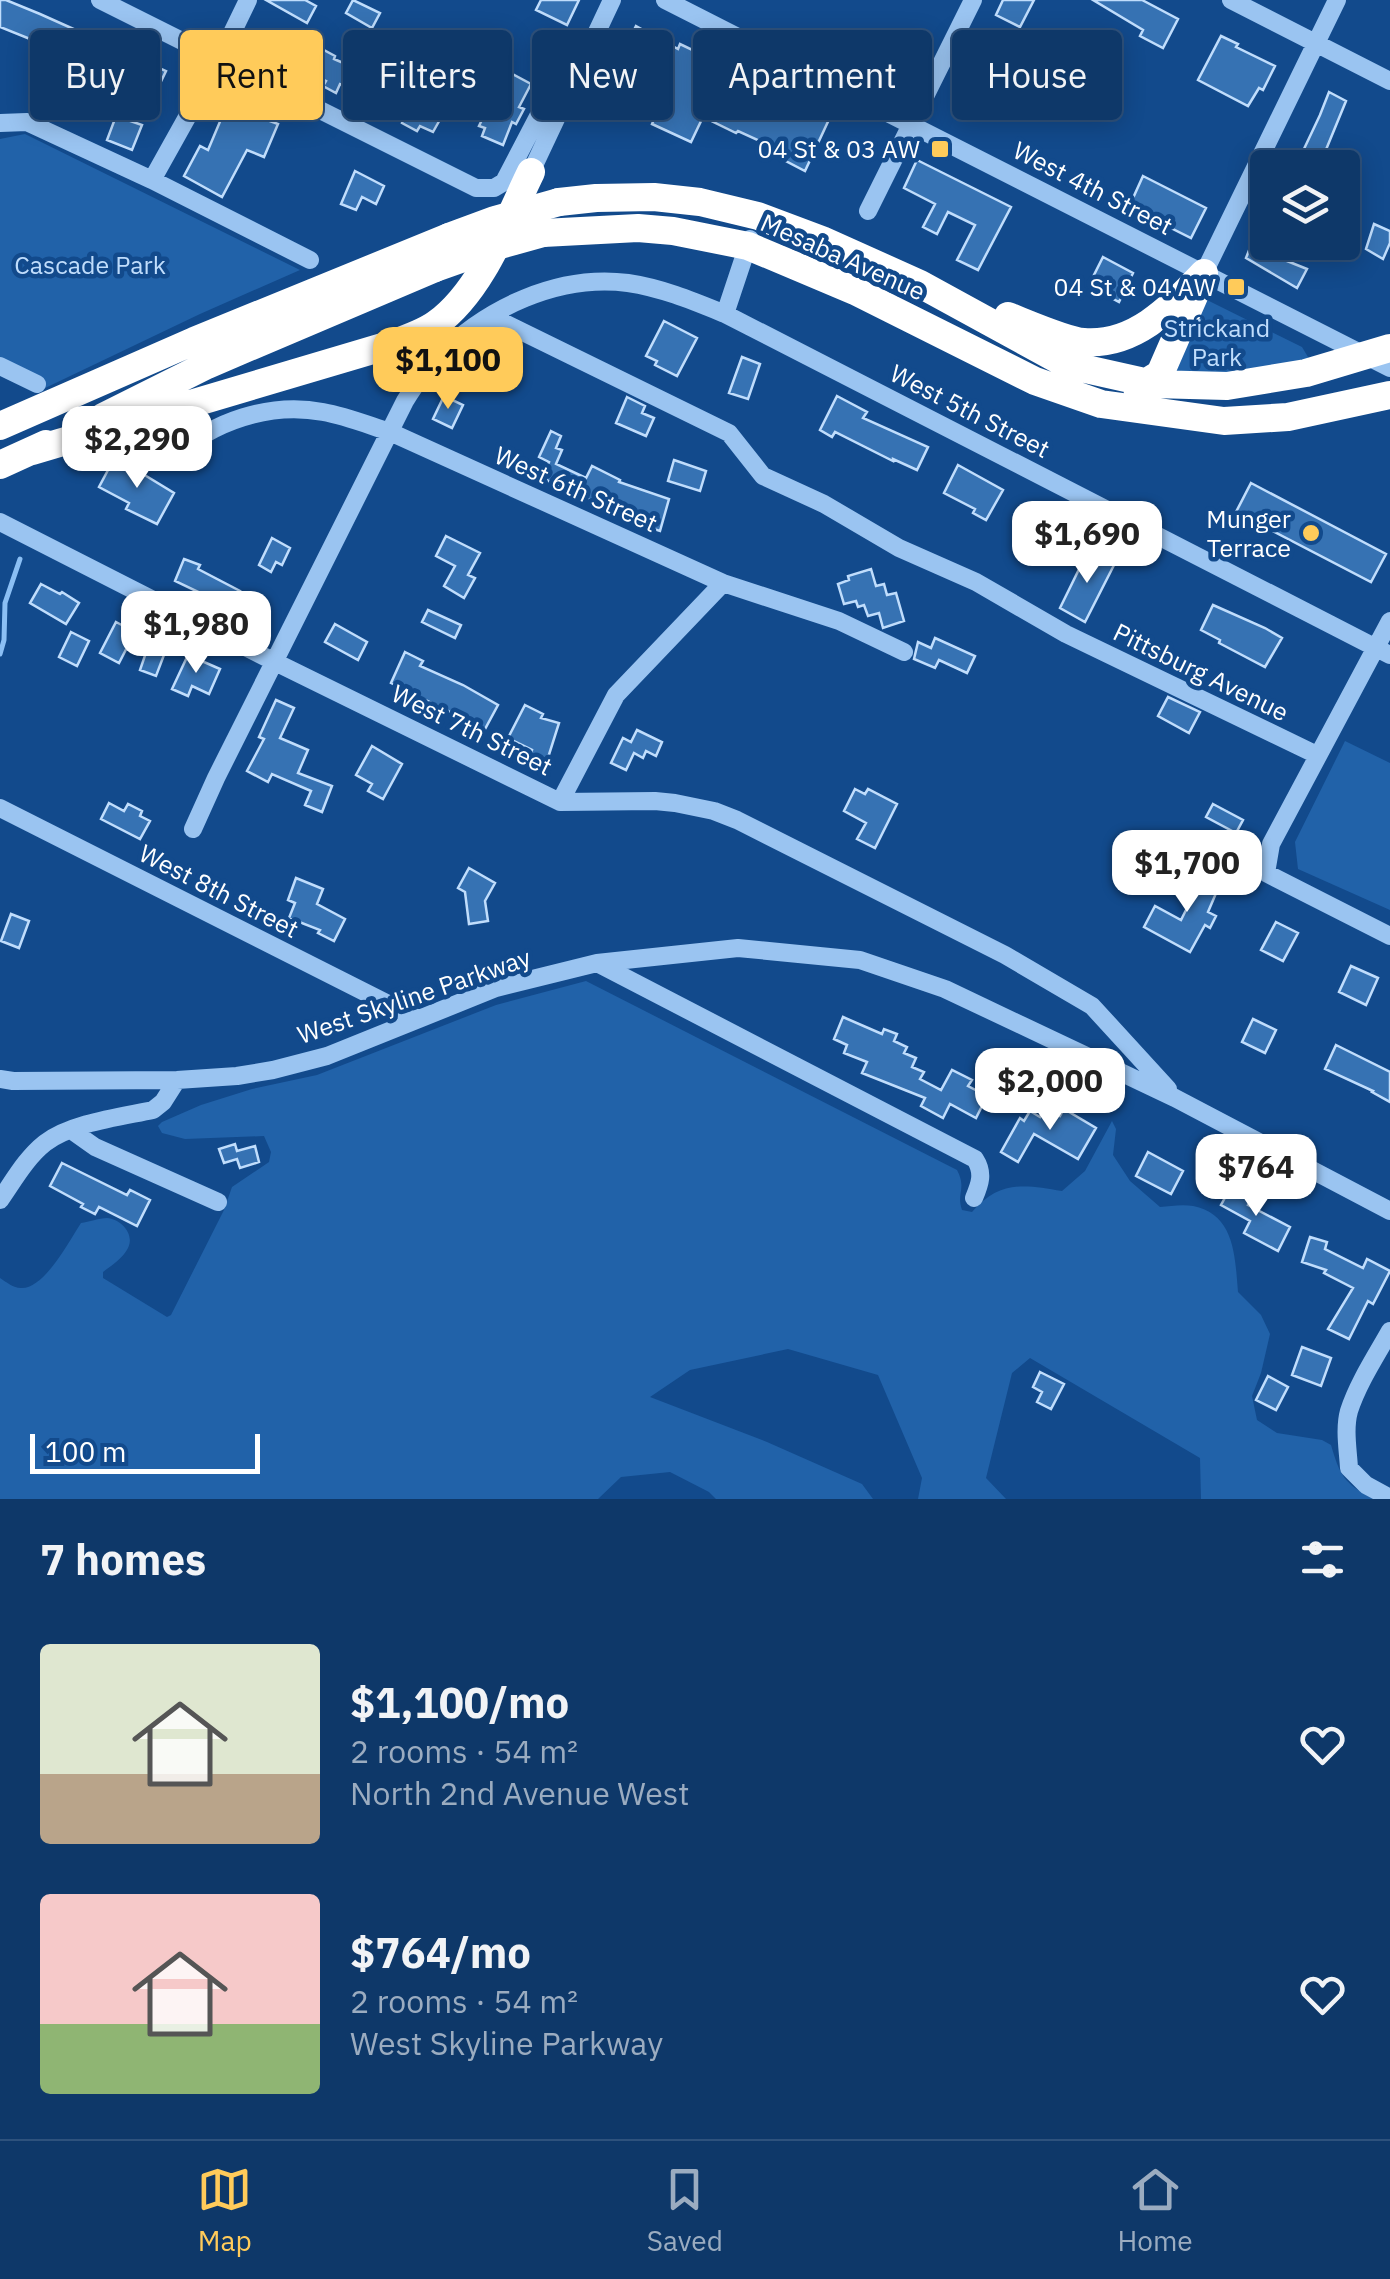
<!DOCTYPE html>
<meta charset="utf-8">
<style>
:root{--surface:#0e3869;--page:#173f6f;--text:#f1f3f6;--muted:#9bacc0;--line:#2e527d;--accent:#ffcb5a}
body{margin:0;font-family:"IBM Plex Sans",sans-serif;background:var(--page);color:var(--text);height:100vh;display:flex;flex-direction:column;font-size:38px;white-space:nowrap}
*{box-sizing:border-box;margin:0}
p{font-size:32px;color:var(--muted)}
.icon{flex:none;width:55px;height:55px;fill:none;stroke:currentColor;stroke-width:2;stroke-linecap:round;stroke-linejoin:round}
.map{position:relative;height:1499px;overflow:hidden}
.drawer{display:flex;flex-direction:column;background:var(--surface);flex:1}
.drawer>*{flex:none}
.top-card{position:absolute;left:30px;top:30px;width:1330px;height:90px;display:flex;gap:20px}
.fabs{position:absolute;left:1250px;top:150px;display:grid;gap:20px}
.fabs a{display:grid;place-items:center;width:110px;height:110px;border-radius:10px;background:var(--surface);box-shadow:0 5px 25px #0003,0 0 0 2px var(--line);font-size:50px}
.scale{position:absolute;left:30px;bottom:25px;width:230px;box-sizing:border-box;padding-left:10px;border:5px solid #fff;border-top:0;font-size:28px;line-height:35px;white-space:nowrap;color:#fff;-webkit-text-stroke:8px #124a8c;paint-order:stroke}
.price{position:absolute;translate:-50% -85px;padding:0 22px;border-radius:20px;background:#fff;color:#222;font-size:32px;line-height:65px;filter:drop-shadow(0 2px 5px #0008)}
.price::after{content:'';position:absolute;left:50%;top:60px;width:30px;height:22px;margin-left:-15px;background:inherit;clip-path:polygon(0 0,100% 0,50% 100%)}
.price.active{background:var(--accent);color:#111}
ul{padding:0;list-style:none}
li{display:flex;align-items:center;gap:30px;height:250px;padding:0 40px}
li span{display:grid;place-items:center;flex:none;width:280px;height:200px;border-radius:10px;color:#555}
li>.icon{margin-inline-start:auto}
span .icon{width:120px;height:120px;fill:#fffc;stroke-width:1}
li b{font-size:42px}
h2{display:flex;justify-content:space-between;align-items:center;height:120px;padding:0 40px;font-size:42px}
.pill{padding:0 35px;border-radius:10px;background:var(--surface);box-shadow:0 5px 25px #0003,0 0 0 2px var(--line);font-size:35px;line-height:90px}
.pill.active{background:var(--accent);color:#111}
.tabs{display:flex;justify-content:space-around;align-items:center;height:140px;border-top:2px solid var(--line);background:var(--surface);font-size:28px;color:var(--muted)}
.tabs a{display:grid;justify-items:center;gap:5px}
.tabs .active{color:var(--accent)}
.map>svg:first-child{display:block}
</style>
<div class="map">
<svg width="1390" height="1499" viewBox="0 0 1390 1499">
<rect width="100%" height="100%" fill="#124a8c"/>
<path fill="#2162a9" d="M25 134 300 270 200 314 43 389 0 365V139Z
M1201 297 1302 347 1311 362 1268 373 1177 374 1173 360Z
M1345 741 1390 763V910L1298 869 1295 842Z
M586 981 957 1170C967 1189 956 1193 962 1210L972 1212C999 1181 1023 1184 1062 1191L1085 1171 1112 1121 1116 1129 1113 1155 1130 1181 1160 1207C1170 1206 1183 1204 1193 1206 1235 1214 1235 1257 1238 1292L1261 1315 1270 1334 1261 1373 1252 1396 1257 1420 1277 1433 1322 1440 1331 1445C1340 1476 1344 1483 1373 1499H1201L1200 1458 1030 1358 1012 1373 986 1478 1006 1499H918L922 1478 878 1375 788 1349 690 1370 650 1397 767 1442 862 1484 873 1499H716L709 1492 670 1472 621 1477 598 1499H0V1278C6 1282 15 1289 22 1288 45 1288 69 1241 81 1223 89 1222 99 1218 107 1218 121 1219 135 1234 128 1248 124 1257 111 1266 103 1272V1278L167 1317 171 1315 224 1210 232 1187 269 1162 271 1152 264 1136 185 1139 162 1133 158 1126 162 1122 201 1105 252 1089 317 1075 496 1005Z"/>
<g fill="none" stroke-linecap="round" stroke-linejoin="round">
<path stroke="#8bbff4" stroke-width="5" d="M0 654 4 640 5 603 20 559"/>
</g>
<path fill="#3672b3" stroke="#c0ddfc" stroke-width="2.5" d="M0 0H6L40 14 78 31 70 51 56 46 57 44 31 35 30 39 0 27Z
M266 0H305L316 6 307 23Z
M353 0 380 13 372 28 346 13Z
M541 0H579L567 25 536 10Z
M1003 0H1034L1020 27 996 15Z
M1093 0H1142L1178 19 1163 48 1140 36 1143 30Z
M636 26 678 49 680 44 732 69 733 66 832 113 805 171 757 146 760 141 738 131 736 133 703 117 691 142 652 124 655 117 595 84 626 31 632 34Z
M1221 36 1238 44 1236 47 1275 66 1263 90 1259 88 1248 106 1198 80Z
M990 38 1009 48 977 112 957 101Z
M302 45 317 53 320 48 335 56 334 59 385 81 415 98 418 92 447 107 433 132 420 126 417 131 402 123 405 116 369 96 340 84 336 93 323 86 326 81 292 64Z
M119 50 166 71 152 100 106 79Z
M503 69 531 84 519 107 524 109 516 124 512 122 503 145 482 136 485 128 479 126 498 86 494 84Z
M1329 92 1346 101 1323 157 1343 168H1295L1320 115Z
M227 105 278 124 264 157 247 150 222 197 184 176 200 146 208 150Z
M116 116 142 125 132 150 107 140Z
M917 160 1011 207 978 270 957 260 975 225 948 212 937 234 923 227 935 204 904 188Z
M355 171 384 186 376 204 362 197 356 210 341 204Z
M1143 176 1206 208 1191 238 1129 207Z
M1374 224 1390 231V243L1383 259 1366 249Z
M1257 230 1268 235V242H1290L1282 259 1307 269 1297 288 1246 258Z
M1103 257 1133 273 1119 302 1104 294 1108 286 1092 279Z
M664 321 697 338 677 376 655 365 657 361 646 356Z
M742 357 760 364 748 399 729 393Z
M444 396 463 405 452 428 433 419Z
M837 396 867 412 863 418 928 447 917 470 893 459V461L835 432 832 437 820 430Z
M627 397 645 406 642 413 654 418 646 436 616 423Z
M551 431 561 436 556 448 562 450 556 464 586 478 592 466 620 480 619 482 669 499 660 531 644 526 645 522 615 512 616 510 594 498 592 501 560 484 559 486 542 478 549 462 539 457Z
M115 457 174 493 157 524 126 509 129 503 99 487Z
M674 460 706 471 700 491 668 481Z
M958 465 1003 490 986 520 973 513 975 509 944 493Z
M1251 483 1386 554 1371 582 1236 512Z
M446 536 480 553 468 575 475 578 464 598 444 586 455 566 436 556Z
M272 538 290 548 282 565 276 562 271 572 259 565Z
M1088 551 1114 565 1085 622 1060 608Z
M184 559 200 565 198 569 240 591 229 611 214 603 215 600 175 581Z
M871 569 876 586 884 584 887 595 896 593 904 621 883 628 879 613 868 616 864 605 858 607 856 601 844 604 838 584 849 580 848 576Z
M41 584 60 594 62 592 79 603 66 624 30 603Z
M1213 605 1265 628 1282 638 1265 667 1219 643 1220 640 1201 630Z
M428 610 461 625 455 638 422 622Z
M116 622 135 632 119 663 100 653Z
M335 624 367 642 358 660 325 642Z
M71 632 89 641 77 666 59 657Z
M935 638 975 656 967 673 939 660 935 668 914 659 918 642 931 648Z
M150 641 167 647 156 676 140 670Z
M405 652 423 661 420 666 463 685 498 705 485 729 391 683Z
M188 655 220 669 209 694 192 686 188 696 172 689Z
M1168 697 1200 712 1189 733 1158 716Z
M276 700 294 708 280 738 308 750 298 773 332 786 322 812 305 805 311 791 272 774 268 782 247 771 264 739 259 737Z
M525 705 543 714 541 718 559 723 547 761 530 756 532 750 508 738Z
M637 730 662 742 656 756 646 751 643 758 634 753 626 770 611 763 623 738 631 742Z
M372 746 402 764 383 799 368 791 372 784 356 775Z
M855 789 865 794 868 789 897 804 875 848 857 839 866 823 844 811Z
M109 803 124 811 128 804 142 811 140 816 150 821 140 839 101 819Z
M1213 804 1243 820 1236 833 1206 817Z
M469 868 495 883 485 901 488 921 469 924 465 892 458 888Z
M1196 873 1220 884 1208 912 1216 916 1210 928 1205 925 1190 952 1144 927 1155 906 1181 920 1195 892 1181 887 1186 876 1194 879Z
M296 878 323 889 317 904 345 919 334 941 318 933 320 930 289 918 295 903 288 900Z
M11 914 29 921 19 948 1 941Z
M1276 922 1298 933 1283 961 1261 950Z
M1351 966 1378 978 1366 1005 1339 992Z
M843 1017 882 1034 884 1029 897 1034 894 1041 907 1047 904 1053 916 1058 912 1067 924 1072 920 1079 941 1090 952 1070 972 1080 968 1086 987 1096 976 1118 950 1104 943 1118 921 1106 925 1098 862 1073 867 1062 844 1053 847 1045 834 1039Z
M1253 1019 1276 1030 1265 1053 1242 1042Z
M1336 1045 1390 1072V1102L1372 1092 1373 1091 1325 1069Z
M1045 1107 1060 1116 1064 1109 1096 1128 1078 1159 1034 1134 1018 1162 1001 1152 1020 1118 1024 1121 1030 1111 1040 1117Z
M235 1144 237 1151 255 1146 259 1162 240 1168 237 1159 224 1163 219 1149Z
M1148 1152 1183 1171 1171 1194 1136 1176Z
M62 1163 127 1195 130 1190 150 1200 137 1226 99 1207 95 1214 81 1207 83 1204 50 1186Z
M1232 1185 1253 1196 1248 1205 1290 1227 1278 1251 1244 1233 1250 1221 1221 1205Z
M1310 1237 1327 1242 1325 1249 1363 1268 1367 1259 1390 1271 1373 1304 1368 1301 1349 1339 1328 1329 1353 1288 1324 1273 1326 1270 1302 1262Z
M1302 1347 1331 1358 1321 1386 1292 1375Z
M1040 1372 1064 1384 1051 1409 1037 1402 1042 1392 1033 1387Z
M1268 1376 1288 1387 1276 1410 1256 1400Z"/>
<g fill="none" stroke-linecap="round" stroke-linejoin="round">
<path stroke="#9ac4f1" stroke-width="18" d="M100 0 476 188H494L504 182 553 88
M665 0 1390 368
M1231 0 1390 81
M0 123 27 122 152 180 310 260
M531 172 612 0
M152 180 219 60 248 0
M868 211 973 0
M1204 273 1337 0
M725 314 750 239
M490 316 729 433 763 476 824 504 899 548 976 582 1066 634 1317 755
M0 366 37 384
M173 458C212 421 270 402 323 412 346 416 368 425 390 432L723 583 839 621 904 652
M0 522 275 662 560 802 655 801 675 803 714 811 737 820 1005 955 1092 1006 1168 1089
M1390 621 1271 844 1266 873 1390 936
M560 802 616 695 723 583
M0 808 416 1018
M193 829 216 778 405 401C415 385 425 370 438 357 486 308 558 274 628 283 662 288 693 301 725 314L1390 655
M599 964 975 1159C984 1173 980 1184 974 1198
M0 1079 13 1081 177 1080 237 1076 273 1070 327 1056 496 988 597 963 738 948 860 960 945 989 1175 1098 1390 1211
M71 1130 95 1147 218 1202
M0 1200C14 1180 26 1158 45 1143 71 1123 120 1117 153 1110L163 1102 177 1080
M1390 1331C1376 1356 1358 1383 1349 1411 1344 1429 1348 1450 1349 1468L1366 1485 1390 1498"/>
<path stroke="#fff" stroke-width="28" d="M559 202 596 198 654 197 700 202 758 216 822 240 920 284 1068 365 1153 384 1227 386 1306 373 1390 348
M543 233 638 228 673 231 748 246 855 291 1035 381 1101 404 1224 421 1288 417 1390 395
M1008 316C1026 323 1067 341 1084 342 1135 346 1171 307 1204 273
M1137 388 1160 374 1198 287
M103 417 207 365 435 268
M0 426 194 341 449 237
M32 451 386 346C403 340 422 334 436 324 482 291 507 221 531 172
M0 465 46 444"/>
<path stroke="#fff" stroke-width="28" d="M449 237 495 220 559 202
M435 268 500 245 543 233"/>
</g>
<g fill="#ffcb5a" stroke="#124a8c" stroke-width="4">
<rect x="930" y="139" width="20" height="20" rx="5"/>
<rect x="1226" y="277" width="20" height="20" rx="5"/>
<circle cx="1311" cy="533" r="10"/>
</g>
<g text-anchor="middle" stroke-width="9" stroke-linejoin="round" paint-order="stroke">
<g font-size="25" fill="#fff" stroke="#124a8c" text-anchor="end">
<text x="920" y="158">04 St &amp; 03 AW</text>
<text x="1216" y="296">04 St &amp; 04 AW</text>
<text x="1291" y="528">Munger<tspan x="1291" dy="29">Terrace</tspan></text>
</g>
<g font-size="25" fill="#fff" stroke="#124a8c">
<text transform="translate(1093 188) rotate(27)" y="9">West 4th Street</text>
<text transform="translate(843 257) rotate(24)" y="9">Mesaba Avenue</text>
<text transform="translate(970 411) rotate(27)" y="9">West 5th Street</text>
<text transform="translate(576 489) rotate(24)" y="9">West 6th Street</text>
<text transform="translate(1201 672) rotate(26)" y="9">Pittsburg Avenue</text>
<text transform="translate(472 730) rotate(26)" y="9">West 7th Street</text>
<text transform="translate(219 891) rotate(27)" y="9">West 8th Street</text>
<text transform="translate(414 996) rotate(-19)" y="9">West Skyline Parkway</text>
</g>
<g font-size="25" fill="#c0ddfc" stroke="#124a8c">
<text x="90" y="274">Cascade Park</text>
<text x="1217" y="337">Strickand<tspan x="1217" dy="29">Park</tspan></text>
</g>
</g>
</svg>
<div class="fabs">
<a><svg class="icon" aria-label="layers" viewBox="0 0 24 24"><path d="M12 4l9 5-9 5-9-5zM3 14l9 5 9-5"/></svg></a>
</div>
<div class="scale">100 m</div>
<b class="price active" style="left:448px;top:412px">$1,100</b>
<b class="price" style="left:137px;top:491px">$2,290</b>
<b class="price" style="left:1087px;top:586px">$1,690</b>
<b class="price" style="left:196px;top:676px">$1,980</b>
<b class="price" style="left:1187px;top:915px">$1,700</b>
<b class="price" style="left:1050px;top:1133px">$2,000</b>
<b class="price" style="left:1256px;top:1219px">$764</b>
<div class="top-card">
<a class="pill">Buy</a>
<a class="pill active">Rent</a>
<a class="pill">Filters</a>
<a class="pill">New</a>
<a class="pill">Apartment</a>
<a class="pill">House</a>
</div>
</div>
<section class="drawer">
<h2>7 homes<svg class="icon" aria-label="filters" viewBox="0 0 24 24"><path d="M4 7h16M4 17h16"/><circle cx="9" cy="7" r="2"/><circle cx="15" cy="17" r="2"/></svg></h2>
<ul>
<li><span style="background:linear-gradient(#dfe7d0 65%,#b9a48a 0)"><svg class="icon" aria-label="home" viewBox="0 0 24 24"><path d="M3 11l9-7 9 7M6 9v11h12V9"/></svg></span><div><b>$1,100/mo</b><p>2 rooms · 54 m²</p><p>North 2nd Avenue West</p></div><svg class="icon" aria-label="heart" viewBox="0 0 24 24"><path d="M12 20l-8-8c-3-5 5-10 8-4 3-6 11-1 8 4z"/></svg></li>
<li><span style="background:linear-gradient(#f6c9c9 65%,#8fb573 0)"><svg class="icon" aria-label="home" viewBox="0 0 24 24"><path d="M3 11l9-7 9 7M6 9v11h12V9"/></svg></span><div><b>$764/mo</b><p>2 rooms · 54 m²</p><p>West Skyline Parkway</p></div><svg class="icon" aria-label="heart" viewBox="0 0 24 24"><path d="M12 20l-8-8c-3-5 5-10 8-4 3-6 11-1 8 4z"/></svg></li>
</ul>
</section>
<nav class="tabs">
<a class="active"><svg class="icon" aria-label="map" viewBox="0 0 24 24"><path d="M3 6l6-2 6 2 6-2v14l-6 2-6-2-6 2zM9 4v14M15 6v14"/></svg>Map</a>
<a><svg class="icon" aria-label="saved" viewBox="0 0 24 24"><path d="M7 4h10v16l-5-4-5 4z"/></svg>Saved</a>
<a><svg class="icon" aria-label="home" viewBox="0 0 24 24"><path d="M3 11l9-7 9 7M6 9v11h12V9"/></svg>Home</a>
</nav>
